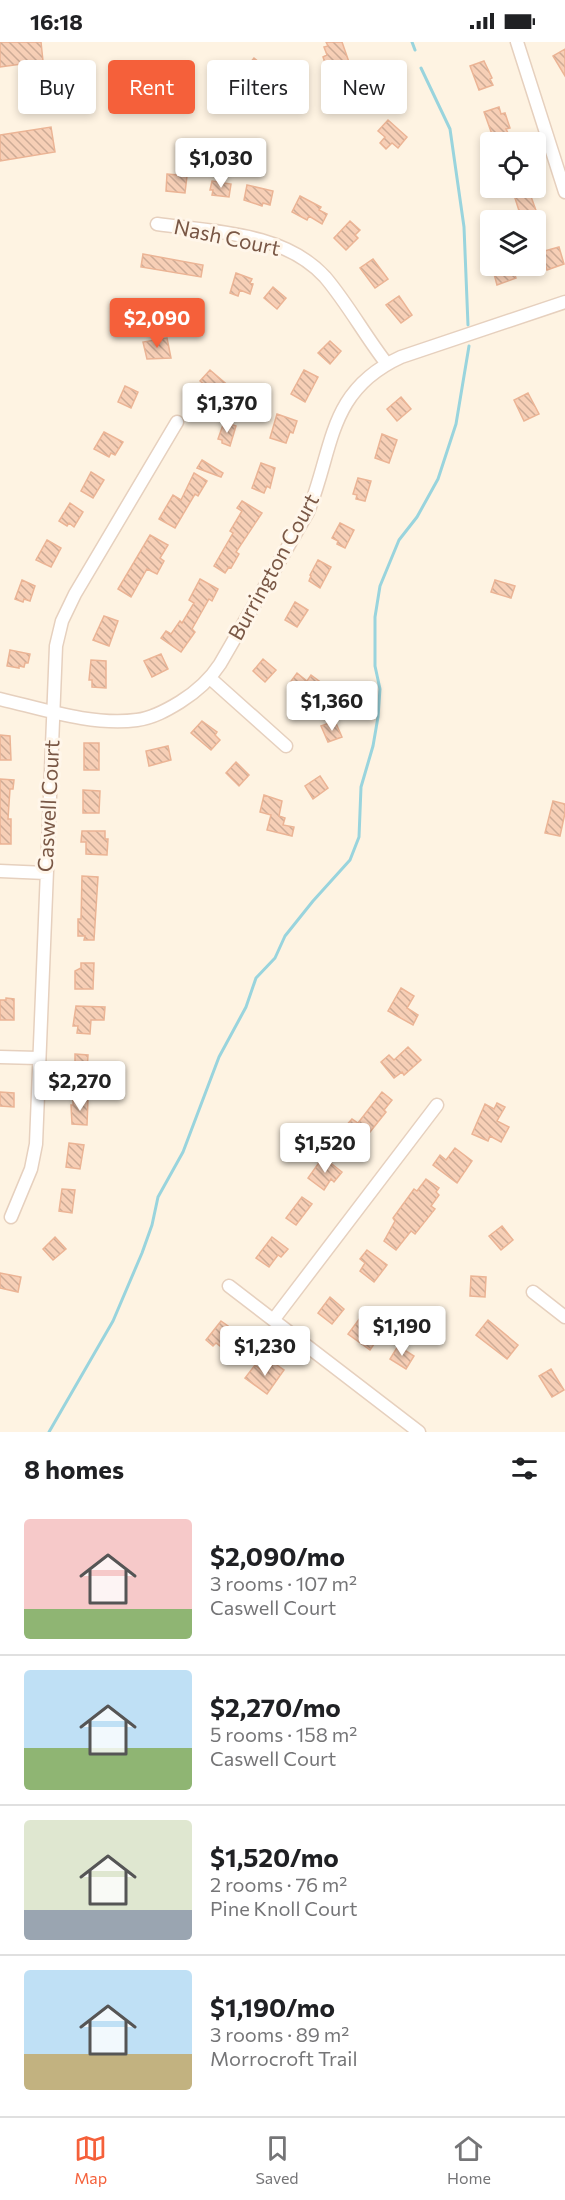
<!DOCTYPE html>
<meta charset="utf-8">
<style>
:root{--surface:#fff;--page:#f2f2f2;--text:#202124;--muted:#757577;--line:#e0e0e0;--accent:#f5603a}
body{margin:0;font-family:Commissioner,sans-serif;background:var(--page);color:var(--text);height:100vh;display:flex;flex-direction:column;font-size:22px;white-space:nowrap}
*{box-sizing:border-box;margin:0}
p{font-size:20px;color:var(--muted)}
.icon{flex:none;width:33px;height:33px;fill:none;stroke:currentColor;stroke-width:2;stroke-linecap:round;stroke-linejoin:round}
.map{position:relative;height:1390px;overflow:hidden}
.side{display:flex;flex-direction:column;background:var(--surface);flex:1}
.side>*{flex:none}
.banner{position:absolute;left:18px;top:18px;width:530px;height:54px;display:flex;gap:12px}
.tools{position:absolute;left:480px;top:90px;display:grid;gap:12px}
.tools a{display:grid;place-items:center;width:66px;height:66px;border-radius:6px;background:var(--surface);box-shadow:0 3px 9px #0003;font-size:30px}
.price{position:absolute;translate:-50% -51px;padding:0 14px;border-radius:6px;background:#fff;color:#222;font-size:20px;line-height:39px;filter:drop-shadow(0 2px 3px #0008)}
.price::after{content:'';position:absolute;left:50%;top:36px;width:18px;height:14px;margin-left:-9px;background:inherit;clip-path:polygon(0 0,100% 0,50% 100%)}
.price.on{background:var(--accent);color:#fff}
ul{padding:0;list-style:none}
li{display:flex;align-items:center;gap:18px;height:150px;padding:0 24px}
li+li{border-top:2px solid var(--line)}
li span{display:grid;place-items:center;flex:none;width:168px;height:120px;border-radius:6px;color:#555}
li>.icon{margin-inline-start:auto}
span .icon{width:72px;height:72px;fill:#fffc;stroke-width:1}
li b{font-size:26px}
h2{display:flex;justify-content:space-between;align-items:center;height:72px;padding:0 24px;font-size:26px}
.tag{padding:0 21px;border-radius:6px;background:var(--surface);box-shadow:0 3px 9px #0003;font-size:21px;line-height:54px}
.tag.on{background:var(--accent);color:#fff}
.status{display:flex;justify-content:space-between;align-items:center;height:42px;padding:0 30px;background:var(--surface);direction:ltr}
.status svg{height:16px;fill:currentColor}
.menu{display:flex;justify-content:space-around;align-items:center;height:84px;border-top:2px solid var(--line);background:var(--surface);font-size:16px;color:var(--muted)}
.menu a{display:grid;justify-items:center;gap:3px}
.menu .on{color:var(--accent)}
.map>svg:first-child{display:block}
</style>
<div class="status"><b>16:18</b><svg viewBox="0 0 49 12"><path d="M0 12V9h3v3zM5 12V6h3v6zM10 12V3h3v9zM15 12V0h3v12zM26 1h20v11H26zM47 4h2v5h-2z"/></svg></div>
<div class="map">
<svg width="565" height="1390" viewBox="0 0 565 1390">
<defs>
<pattern id="building-back-hatch" width="6" height="6" patternUnits="userSpaceOnUse" patternTransform="scale(1.5)"><rect width="6" height="6" fill="#f7cfb6"/><path d="M-1 5l2 2M0 0l6 6M5-1l2 2" fill="none" stroke="#cdab96"/></pattern>
</defs>
<rect width="100%" height="100%" fill="#fef3e2"/>
<g fill="none" stroke-linecap="round" stroke-linejoin="round">
<path stroke="#99d4dd" stroke-width="3" d="M412 0 415 8
M421 26 450 87 464 185 468 283
M49 1390 113 1279 142 1211 152 1183 158 1155 183 1110 219 1015 246 965 256 936 275 916 285 894 313 859 350 818 359 795 361 745 373 704 378 675 380 647 375 624V575L380 544 399 498 417 475 438 437 456 382 469 304"/>
</g>
<path fill="url(#building-back-hatch)" stroke="#ebb495" stroke-width="1.5" d="M0 0H41L43 19 0 25Z
M326 0H342L356 40 344 44 335 21 326 24 323 15 327 13 324 5 328 4Z
M565 7V34L553 14Z
M254 16 274 32 268 39 259 59 235 49 245 27Z
M484 19 492 36 490 37 493 43 479 48 470 24Z
M499 65 501 72 505 71 510 86 506 87 509 93 494 98 484 70Z
M388 78 407 95 398 106 392 101 386 107 380 101 385 95 378 89Z
M51 85 55 110 0 119V93Z
M167 132 187 134 185 151 166 149Z
M212 139 231 142 229 155 212 153 213 148H210Z
M247 143 273 149 270 163 263 161 262 164 244 158Z
M529 149 538 174 522 178 514 153Z
M300 154 321 165 319 168 327 172 322 182 309 174 307 178 292 170Z
M350 179 360 188 355 193 358 196 346 208 334 196Z
M559 205 564 222 547 228 541 210Z
M143 212 203 223 201 235 141 225Z
M373 217 388 237 375 246 360 226Z
M508 224H512L516 236 497 243 493 228Z
M236 231 252 237 250 241 253 242 250 252 240 248 238 254 230 251Z
M273 245 286 256 277 267 264 256Z
M399 254 412 273 401 281 386 263Z
M167 296 171 316 147 317 143 300Z
M330 299 341 309 330 322 318 311Z
M210 328 230 345 220 357 214 351 211 354 203 347 206 344 200 339Z
M304 328 318 335 305 360 291 352Z
M125 344 138 350 131 366 118 360Z
M528 351 539 372 524 379 514 358Z
M401 355 411 367 397 379 387 367Z
M277 372 297 379 293 391 290 390 286 401 270 396Z
M224 380 236 384 230 404 222 401V398L218 397Z
M104 390 123 400 115 413 111 411 109 415 94 407Z
M382 392 397 398 389 421 375 416Z
M202 418 223 431 221 435 197 426Z
M261 421 275 426 270 446 267 444 264 451 252 446Z
M91 430 104 438 93 456 81 449Z
M194 431 207 439 198 454 195 452 175 486 159 477 173 453 181 458Z
M358 436 371 439 365 459 356 457 357 453 353 452Z
M242 459 262 471 236 510 239 512 231 526 229 525 225 531 214 524 233 491 230 489 242 469 237 466Z
M70 461 83 470 74 485 69 481 67 484 59 479Z
M340 481 354 488 345 506 337 502 338 499 332 496Z
M150 493 168 503 160 516 164 519 157 532 147 527 131 555 118 547Z
M47 498 61 506 51 525 36 518Z
M318 518 331 525 320 546 309 539 311 534 310 533Z
M200 537 218 547 212 559 209 557 192 587 195 590 181 610 161 596 166 589 171 592 180 579 182 581 194 561 189 558Z
M22 538 35 544 30 559 24 557 23 560 15 557Z
M495 538 515 544 511 556 491 550Z
M295 560 308 568 297 585 285 578Z
M104 574 118 579 109 604 93 598Z
M10 608 30 612 28 621H25L24 625 19 624V626L7 624Z
M161 612 168 627 152 635 144 619Z
M263 617 276 628 265 640 253 629Z
M91 618 106 619V646L92 645V638H89Z
M297 631 307 639 311 633 323 642 309 660 292 650 294 647 289 642Z
M202 679 217 690 215 693 220 698 211 708 191 691Z
M335 679 342 695 328 700 321 684Z
M0 693 10 694 11 718H0Z
M84 701H99V728H84Z
M168 704 171 718 149 724 146 709Z
M236 720 249 733 239 744 226 731Z
M320 734 328 746 313 757 305 744Z
M0 737 14 738 13 747H10L8 777H11V802H0Z
M83 748 100 749 99 771H83Z
M264 753 282 759 279 774 285 776 283 783 294 785 292 794 267 788 271 773 260 770Z
M553 759 565 762V771L560 794 545 791Z
M82 789H105V797H108L107 813 86 812V800H81Z
M82 834 98 835 94 898H84L85 894H78V877H81Z
M81 921H94L93 947H75V929L81 926Z
M401 946 414 954 407 966 418 973 413 983 388 969Z
M6 956 14 957V978H0V958H6Z
M76 964 105 965 104 978H91L90 992 77 991 78 984H73Z
M408 1005 421 1018 404 1033 402 1030 394 1036 381 1020 389 1013 394 1018Z
M75 1012 88 1013 87 1030 75 1029Z
M0 1050 14 1051V1065L0 1064Z
M382 1050 392 1058 384 1068 386 1070 350 1115 338 1106 350 1091 344 1086 352 1077 358 1081Z
M73 1056 88 1057 87 1083 72 1082 71 1063H73Z
M497 1061 505 1065 497 1079 509 1085 501 1100 490 1094 488 1099 472 1092 485 1062 494 1067Z
M69 1101 84 1103 80 1127 66 1125Z
M455 1106 472 1119 457 1141 433 1123 440 1113 446 1118Z
M323 1115 342 1130 334 1140 331 1137 324 1148 308 1136Z
M426 1137 439 1146 436 1150 439 1153 431 1164 435 1167 415 1192 411 1189 396 1208 384 1199 395 1179 393 1176 414 1147 417 1149Z
M62 1147 75 1148 72 1171 59 1169Z
M302 1155 312 1162 296 1183 286 1176Z
M502 1184 513 1198 501 1208 489 1194Z
M55 1195 66 1207 53 1218 43 1207Z
M272 1195 288 1207 281 1215 278 1213 269 1225 256 1216Z
M367 1208 387 1223 374 1240 360 1229 365 1221 360 1217Z
M0 1231 21 1235 18 1250 0 1246Z
M471 1234 486 1235 485 1255 470 1254Z
M330 1255 344 1267 332 1282 318 1271Z
M360 1276 381 1292 370 1308 348 1292Z
M488 1278 518 1303 507 1317 476 1293Z
M221 1279 228 1284 226 1287 243 1303 234 1315 216 1301 213 1304 206 1298Z
M398 1304 414 1314 406 1327 390 1317Z
M274 1321 284 1328 267 1352 245 1336 255 1323 266 1332Z
M551 1327 564 1348 552 1355 539 1334Z"/>
<g fill="none" stroke-linecap="round" stroke-linejoin="round">
<g stroke="#e6d0be" stroke-width="15">
<path id="street" d="M517 0 565 150
M157 182C214 190 284 190 325 235 348 262 365 294 387 322
M211 637 286 704
M0 657C43 667 92 684 137 678 153 676 167 668 180 660 196 650 209 639 220 622L308 470C334 406 327 349 401 315L565 260
M0 829 46 831
M0 1015 38 1016
M11 1175 31 1127 36 1102 56 604 62 579 75 552 177 380
M229 1244 419 1390
M533 1250 565 1275
M274 1277 437 1063"/>
</g>
<use href="#street" stroke="#fff" stroke-width="12"/>
</g>
<g text-anchor="middle" stroke-width="6" stroke-linejoin="round" paint-order="stroke">
<g font-size="21" fill="#795745" stroke="#fff6ea">
<text transform="translate(227 196) rotate(12)" y="7">Nash Court</text>
<text transform="translate(274 525) rotate(-61)" y="7">Burrington Court</text>
<text transform="translate(49 764) rotate(-87)" y="7">Caswell Court</text>
</g>
</g>
</svg>
<div class="tools">
<a><svg class="icon" aria-label="locate" viewBox="0 0 24 24"><circle cx="12" cy="12" r="6"/><path d="M12 2v4M12 18v4M2 12h4M18 12h4"/></svg></a>
<a><svg class="icon" aria-label="layers" viewBox="0 0 24 24"><path d="M12 4l9 5-9 5-9-5zM3 14l9 5 9-5"/></svg></a>
</div>
<b class="price" style="left:221px;top:147px">$1,030</b>
<b class="price on" style="left:157px;top:307px">$2,090</b>
<b class="price" style="left:227px;top:392px">$1,370</b>
<b class="price" style="left:332px;top:690px">$1,360</b>
<b class="price" style="left:80px;top:1070px">$2,270</b>
<b class="price" style="left:325px;top:1132px">$1,520</b>
<b class="price" style="left:402px;top:1315px">$1,190</b>
<b class="price" style="left:265px;top:1335px">$1,230</b>
<div class="banner">
<a class="tag">Buy</a>
<a class="tag on">Rent</a>
<a class="tag">Filters</a>
<a class="tag">New</a>
</div>
</div>
<section class="side">
<h2>8 homes<svg class="icon" aria-label="filters" viewBox="0 0 24 24"><path d="M4 7h16M4 17h16"/><circle cx="9" cy="7" r="2"/><circle cx="15" cy="17" r="2"/></svg></h2>
<ul>
<li><span style="background:linear-gradient(#f6c9c9 75%,#8fb573 0)"><svg class="icon" aria-label="home" viewBox="0 0 24 24"><path d="M3 11l9-7 9 7M6 9v11h12V9"/></svg></span><div><b>$2,090/mo</b><p>3 rooms · 107 m²</p><p>Caswell Court</p></div></li>
<li><span style="background:linear-gradient(#bfe0f5 65%,#8fb573 0)"><svg class="icon" aria-label="home" viewBox="0 0 24 24"><path d="M3 11l9-7 9 7M6 9v11h12V9"/></svg></span><div><b>$2,270/mo</b><p>5 rooms · 158 m²</p><p>Caswell Court</p></div></li>
<li><span style="background:linear-gradient(#dfe7d0 75%,#9aa5b1 0)"><svg class="icon" aria-label="home" viewBox="0 0 24 24"><path d="M3 11l9-7 9 7M6 9v11h12V9"/></svg></span><div><b>$1,520/mo</b><p>2 rooms · 76 m²</p><p>Pine Knoll Court</p></div></li>
<li><span style="background:linear-gradient(#bfe0f5 70%,#c2b280 0)"><svg class="icon" aria-label="home" viewBox="0 0 24 24"><path d="M3 11l9-7 9 7M6 9v11h12V9"/></svg></span><div><b>$1,190/mo</b><p>3 rooms · 89 m²</p><p>Morrocroft Trail</p></div></li>
</ul>
</section>
<nav class="menu">
<a class="on"><svg class="icon" aria-label="map" viewBox="0 0 24 24"><path d="M3 6l6-2 6 2 6-2v14l-6 2-6-2-6 2zM9 4v14M15 6v14"/></svg>Map</a>
<a><svg class="icon" aria-label="saved" viewBox="0 0 24 24"><path d="M7 4h10v16l-5-4-5 4z"/></svg>Saved</a>
<a><svg class="icon" aria-label="home" viewBox="0 0 24 24"><path d="M3 11l9-7 9 7M6 9v11h12V9"/></svg>Home</a>
</nav>
